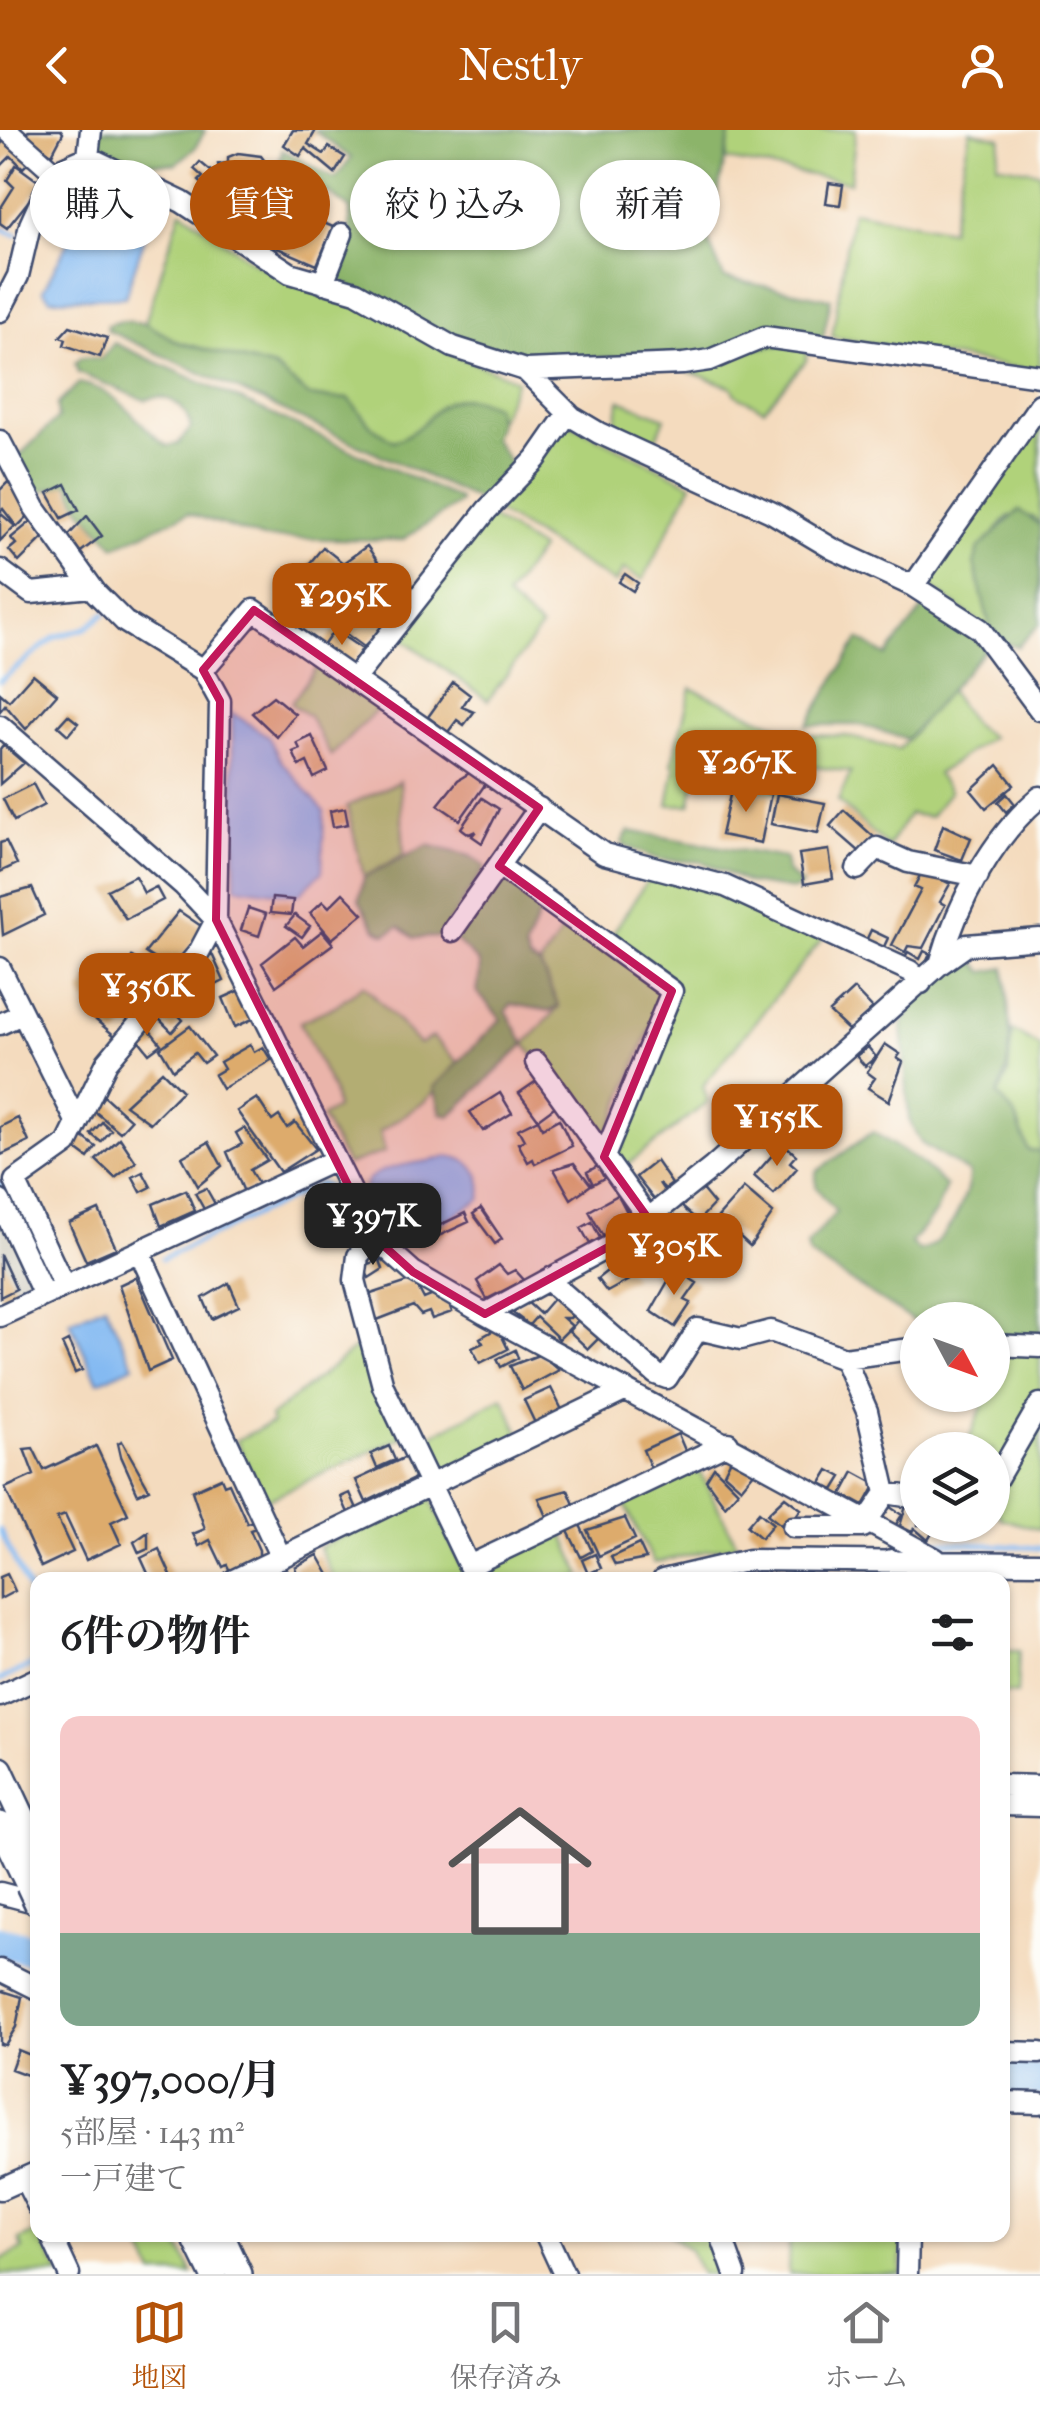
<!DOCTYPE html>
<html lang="ja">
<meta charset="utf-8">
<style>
:root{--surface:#fff;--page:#f2f2f2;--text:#202124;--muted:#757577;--line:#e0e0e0;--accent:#b45309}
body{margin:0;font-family:"IM FELL French Canon","Noto Serif JP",serif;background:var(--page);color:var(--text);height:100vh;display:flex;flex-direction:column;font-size:38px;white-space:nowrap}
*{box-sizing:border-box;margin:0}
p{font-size:32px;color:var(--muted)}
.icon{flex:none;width:55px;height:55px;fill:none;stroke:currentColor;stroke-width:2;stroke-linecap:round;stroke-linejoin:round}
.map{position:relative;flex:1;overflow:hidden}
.side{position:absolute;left:30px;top:1442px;width:980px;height:670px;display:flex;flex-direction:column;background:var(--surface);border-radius:20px;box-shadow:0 2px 8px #0004}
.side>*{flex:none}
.banner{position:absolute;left:30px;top:30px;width:980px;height:90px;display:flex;gap:20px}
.needle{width:65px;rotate:131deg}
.buttons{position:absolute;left:900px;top:1172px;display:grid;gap:20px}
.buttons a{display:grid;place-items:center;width:110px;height:110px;border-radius:50%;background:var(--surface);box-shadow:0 2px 8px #0004;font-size:50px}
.price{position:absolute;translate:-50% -85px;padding:0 22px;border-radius:20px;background:var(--accent);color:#fff;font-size:32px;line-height:65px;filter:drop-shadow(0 2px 5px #0008)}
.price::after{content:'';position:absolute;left:50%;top:60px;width:30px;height:22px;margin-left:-15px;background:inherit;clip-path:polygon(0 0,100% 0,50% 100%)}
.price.active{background:#222;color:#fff}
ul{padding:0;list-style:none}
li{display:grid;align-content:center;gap:20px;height:530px;padding:0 30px}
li+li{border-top:2px solid var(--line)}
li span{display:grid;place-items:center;height:310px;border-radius:20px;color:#555}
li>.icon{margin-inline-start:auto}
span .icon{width:180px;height:180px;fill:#fffc;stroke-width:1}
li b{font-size:42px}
h2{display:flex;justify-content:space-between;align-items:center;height:120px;padding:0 30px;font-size:42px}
.tag{padding:0 35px;border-radius:45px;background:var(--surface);box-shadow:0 2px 8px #0004;font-size:35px;line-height:90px}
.tag.active{background:var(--accent);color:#fff}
header{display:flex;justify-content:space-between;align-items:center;height:130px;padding:0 30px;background:var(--accent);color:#fff;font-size:45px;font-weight:600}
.menu{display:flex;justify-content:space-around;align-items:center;height:140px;border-top:2px solid var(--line);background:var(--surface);font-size:28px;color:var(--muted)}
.menu a{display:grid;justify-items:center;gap:5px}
.menu .active{color:var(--accent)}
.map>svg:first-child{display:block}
</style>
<header><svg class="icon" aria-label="back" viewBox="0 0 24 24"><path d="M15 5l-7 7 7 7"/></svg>Nestly<svg class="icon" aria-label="person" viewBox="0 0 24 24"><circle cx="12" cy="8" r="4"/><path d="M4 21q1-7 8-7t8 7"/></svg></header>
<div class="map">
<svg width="1040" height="2144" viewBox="0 0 1040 2144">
<rect width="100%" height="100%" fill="#fdfcf7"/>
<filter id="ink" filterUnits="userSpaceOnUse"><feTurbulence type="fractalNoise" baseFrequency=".01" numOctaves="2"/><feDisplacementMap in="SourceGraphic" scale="20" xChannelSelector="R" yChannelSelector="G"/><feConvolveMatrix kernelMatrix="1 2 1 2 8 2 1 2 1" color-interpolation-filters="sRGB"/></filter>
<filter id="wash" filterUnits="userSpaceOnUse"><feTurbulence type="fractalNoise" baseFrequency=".0048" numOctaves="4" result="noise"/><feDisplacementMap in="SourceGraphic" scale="40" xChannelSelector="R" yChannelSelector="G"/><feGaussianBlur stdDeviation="2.25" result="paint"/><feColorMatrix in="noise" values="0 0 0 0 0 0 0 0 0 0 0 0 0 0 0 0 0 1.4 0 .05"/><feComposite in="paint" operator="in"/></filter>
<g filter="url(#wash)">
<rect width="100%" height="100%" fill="#f4dbbe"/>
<path fill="#c8c4b8" d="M0 1080 36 1158 0 1175Z"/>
<path fill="#b0d27a" stroke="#66806c" stroke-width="2.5" d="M731 0H856L850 52 726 30Z
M970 1 1001 8 997 34 1040 42V242L832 207 852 81 950 100Z
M181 80 256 134 354 169 450 223 517 250 498 292 495 276C432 250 440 297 393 311L371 296 349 269 311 267 274 238 178 212 145 193Z
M756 215 808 216 806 231 764 279 736 265 732 257 690 242Z
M620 270 665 288 652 320 613 303Z
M1040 281V395L1033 387 1009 386 996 401 991 501 925 453Z
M567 292 692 354 643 450 624 439 615 453 494 380Z
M488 386 540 419 506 467 541 498 488 570 397 505Z
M321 530 384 573 331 626 309 586 291 574Z
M691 558 799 605 846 606 899 619 949 560 973 594 991 607 937 644 950 661 930 687 909 684 888 717 838 671 851 642 796 634 791 664 725 653 726 641 699 635 690 675H668L675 637 672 634Z
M400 651 404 724 364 747 347 676Z
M652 743 719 757 823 808 703 956 708 972 619 1041 608 1026 676 864 609 809Z
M569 790 665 861 603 1018 525 914 559 877 540 835Z
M364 855 419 914 432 907 460 934 424 972 380 1001 385 1022 347 1035 321 987 336 978 333 961 300 892 335 876Z
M1012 900 1040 917V1021L1028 1020 1016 987 998 965 1008 944Z
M365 1210 402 1307 264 1371 236 1310 272 1293 270 1287Z
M1007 1219 1040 1221V1265L993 1352 992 1320H964L987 1265H992L993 1253Z
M503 1267 520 1304 433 1348 416 1314Z
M1040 1280V1400L1000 1388 993 1363Z
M697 1337 737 1414 654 1433 623 1371Z
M429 1365 466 1445 561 1399 582 1446 564 1450H334L319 1417Z
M1003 1521H1019L1017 1564 1003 1563Z
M37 2102 60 2144H0V2130L23 2119 20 2110Z
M135 2105H174L193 2144H154Z
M670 2105H709L724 2144H701L690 2120Z
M789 2105 903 2109 901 2144H788Z"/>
<path fill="#8cb46a" stroke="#547264" stroke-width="2.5" d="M98 0H205V1L195 18 176 34 112 31 95 21Z
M314 0H731L708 111 724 148 831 169 823 208 712 225 543 230C468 226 397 180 331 146L350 106V79L329 63 257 80 228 64 231 52 277 51 282 20 335 49 351 28Z
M122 191 145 193 178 212 274 238 311 267 349 269 371 296 393 311C440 297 432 250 495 276L498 292 493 308 517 343 485 373 107 200V195Z
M114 213 459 369V373L402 410 263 408 188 383 115 416 81 379 69 354 37 362 16 329 58 288 57 275 79 253C122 261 134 292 167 316L178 314 191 298C187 275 167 262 145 270L78 243 75 233 81 227 101 229Z
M1019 380 1040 395V494L1017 517 1004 513 991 501 974 434 979 418Z
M926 475 956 491 986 518 907 609 861 595H807L859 509 886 526Z
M629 701 785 728 787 742 802 755 794 760 748 753 703 732 660 730 625 716 622 712Z
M428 715 470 726 486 737 440 807 414 808 399 797 386 804 376 799 359 770 364 747Z
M498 745 536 772 540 782 525 819 529 830 540 835 559 877 550 881 511 874 506 881 525 914 450 986 441 983 434 957 501 889 477 862C483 823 481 839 455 809Z
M961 828 974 830 984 842 1005 838C1008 882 1017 923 998 965L1016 987 1028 1020 1040 1021V1213L993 1209 992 1190 917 1193 809 1125 807 1115 836 1082 816 1057V1042L873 1002 919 1032 946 1056 936 1082 911 1113 919 1121C945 1116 970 1067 969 1043L921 1013 909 990 902 895 917 867Z"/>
<path fill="#83b9f2" stroke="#4f74a8" stroke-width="2.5" d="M90 71 148 98 125 167 50 169 43 160Z
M232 583 268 606 281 631 324 681 322 742 298 765 236 757Z
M446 1027C472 1026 485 1045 481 1069L438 1094 388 1107C381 1095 368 1078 365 1064 359 1033 426 1035 446 1027Z
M105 1175 134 1236 98 1252 70 1191Z"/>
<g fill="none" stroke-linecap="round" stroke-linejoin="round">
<path stroke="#83b9f2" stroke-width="5" d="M0 98 17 105
M0 551 55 507 86 498 104 484
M0 1052 8 1068
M162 1129 320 1054 332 1060 353 1115
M0 1400 38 1480
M938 1412 1040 1418
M937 1450 938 1442
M0 1550 38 1532"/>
<path stroke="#83b9f2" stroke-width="32" d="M0 1812 38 1821
M1002 1949 1040 1950"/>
</g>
<g id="blocks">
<path fill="#ddab6c" d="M29 0H61L63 3 52 24 25 7Z
M293 0H311L315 2 308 14 324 24 329 17 345 27 335 43 305 18 300 26 284 15Z
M7 7 32 29 23 38 11 26 0 37V15Z
M238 23 261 26 267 34H275V49L219 44 218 34 228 33V27Z
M200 32 224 52 213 64 199 51 203 47 194 39Z
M16 35 42 54 7 98 0 93V79L14 57 7 50Z
M829 53 843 55 840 75 826 73Z
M282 75 333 97 317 135 266 113Z
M70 196 107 208 100 227 64 215 66 209 60 207Z
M10 350 31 383 17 397 3 379 0 382V360Z
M66 354 79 380 62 388 48 363Z
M0 383 15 396 0 411Z
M87 386 102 406 78 424 66 408Z
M34 389 45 406 19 432 9 420 16 414 11 408Z
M367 416 382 438 341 469 304 440 323 417 343 433Z
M388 438 411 454 400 470 377 454Z
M625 444 638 453 633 461 619 452Z
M375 454 400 472 393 481 398 484 364 517 342 501 354 484 346 478 354 468 362 473Z
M334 500 362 519 350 536 323 516Z
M33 544 57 564 26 599 5 575 0 581V563L9 571Z
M453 552 470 565 462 577 474 582 464 595 457 590 448 602 428 587Z
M273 566 295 584 277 607 252 583Z
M68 585 78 593 68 605 58 596Z
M312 606 328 641 314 648 307 632 299 636 293 622 300 619 297 613Z
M3 615 24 633 0 654V619Z
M998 635 1014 655 986 678 971 660Z
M473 641 485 650 484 656 460 690 438 675 458 650Z
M33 654 44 675 14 691 3 669Z
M732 656 771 664 761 713 721 705Z
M777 664 825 673 818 703 771 694Z
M1007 664 1015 674 1006 682 998 672Z
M482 668 499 679 482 713 472 706 476 701 469 704 461 698Z
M345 678 348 694 333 697 330 681Z
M844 680 874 707 860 722 830 696Z
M943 695 971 708 962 730 934 720Z
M6 711 17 734 0 742V713Z
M829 720 833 749 804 754 799 724Z
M923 740 950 754 940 772 945 775 923 818 908 816 905 822 892 815 921 760 914 757Z
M135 746 144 763 156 757 163 770 126 789 107 760Z
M32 758 44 785 3 805 0 767Z
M343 763 363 784 332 809 310 783 323 771 329 777Z
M272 768 293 770 291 785 270 783Z
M248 778 266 784 259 806 241 800Z
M179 781 204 798 166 848 160 845 165 837 154 836 157 831 145 823Z
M295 785 310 796 302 807 286 796Z
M871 800 888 808 881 823 864 815Z
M322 801 333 814 276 856 262 833 295 807 303 816Z
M924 821 930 824 923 839 904 829 908 822 920 829Z
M212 824 224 851 210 858 214 866 194 876 186 862 191 859 190 849 206 846 198 832Z
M132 827 152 839 150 842 160 850 147 867 121 846Z
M103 840 120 854 111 865 93 850Z
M90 850 99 858 86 873 80 862Z
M126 856 145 872 116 907 96 890Z
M243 859 255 888 235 897 223 868Z
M854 859 873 879 849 901 829 882Z
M167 873 183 890 172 902 155 885Z
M144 893 161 914 149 923 134 904Z
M190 896 213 926 203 933 195 923 173 940 160 918Z
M885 914 900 924 897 928 903 932 889 971 868 958 875 948 867 942Z
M250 915 254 922 263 917 271 930 222 959 214 945 224 939 220 932Z
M868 917 876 927 865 936 856 926Z
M162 941 182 961 150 993 125 975Z
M538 950 557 975 538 989 519 963Z
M500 963 512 983 483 1001 470 982Z
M104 966 131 990 120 1002 93 980Z
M257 968 272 991 279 986 287 998 295 992 316 1019 280 1042 237 981Z
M18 988 29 1012 1 1025 0 997Z
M538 989 542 998 559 989 572 1016 535 1034 533 1029 528 1032 518 1013 524 1010 518 999Z
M102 992 111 1000 101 1012 91 1004Z
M244 998 267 1030 250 1040 258 1054 244 1062 227 1022 242 1014 236 1003Z
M78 1003 96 1017 88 1028 72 1016Z
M120 1008 136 1032 115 1048 96 1030Z
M209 1012 222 1036 198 1056 182 1027Z
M783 1013 796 1025 790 1032 797 1038 774 1064 754 1046Z
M656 1031 672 1054 665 1059 659 1053 667 1065 656 1072 636 1047Z
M574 1033 591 1055 571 1069 554 1039Z
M598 1036 604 1048 593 1054 587 1042Z
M143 1042 151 1057 141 1062 133 1047Z
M700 1057 714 1074 698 1091 682 1077Z
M206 1058 215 1074 204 1079 195 1063Z
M744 1058 773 1083 750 1116 718 1087Z
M186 1060 195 1081 161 1096 153 1074Z
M618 1065 630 1088 603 1106 589 1081Z
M481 1078 502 1109 495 1114 473 1084Z
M99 1080 116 1118 86 1131 69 1093Z
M465 1083 469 1092 417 1116 413 1108Z
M592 1092 600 1108 590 1114 581 1098Z
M0 1124 16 1159 0 1167Z
M380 1130 383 1139 369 1148 363 1136Z
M621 1130 634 1147 607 1162 597 1149Z
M499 1135 507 1144 515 1140 524 1150 487 1169 477 1151Z
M675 1139 697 1153 685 1170 691 1173 675 1197 651 1181Z
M136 1147 172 1230 148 1241 119 1155Z
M414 1150 424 1169 436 1164 438 1170 448 1171 452 1182 432 1189 429 1182 421 1185 413 1176 377 1190 368 1165Z
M229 1153 239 1176 212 1189 203 1168Z
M558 1163 577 1181 570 1188H563L572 1196 559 1209 536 1187 529 1195 513 1183 525 1170 540 1184Z
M583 1184 603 1204 588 1219 569 1201Z
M498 1198 508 1219 480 1233 472 1218 483 1213 480 1208Z
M68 1211 82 1240 75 1243 62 1214Z
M515 1220 518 1228 501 1237 497 1229Z
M541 1224 559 1240 522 1260 510 1236Z
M551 1258 562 1280 535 1293 524 1270Z
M678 1304 687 1325 652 1341 643 1320Z
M122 1311 149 1359 138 1364 121 1326 118 1313Z
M96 1316 128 1384 111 1392 121 1414 86 1430 65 1385 57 1388 73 1422 41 1437 5 1358 34 1345 24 1319 33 1318 44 1340Z
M389 1316 395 1330 377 1338 371 1324Z
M408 1326 418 1347 366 1372 356 1350Z
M731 1329 755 1341 741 1358 724 1343Z
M714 1337 738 1361 725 1376 706 1350Z
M829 1340 842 1347 834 1360 821 1353Z
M854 1342 876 1354 864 1376 842 1364Z
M221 1348 224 1355 229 1353 247 1393 253 1391 256 1398 250 1400 259 1420V1427L230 1441 227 1435 223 1437 210 1410 199 1416 193 1404 205 1399 192 1361Z
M568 1360 576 1379 549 1391 539 1368Z
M350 1363 358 1381 349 1385 341 1367Z
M785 1367 801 1379 786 1399 767 1384Z
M912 1374 918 1377V1395H937L928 1410 914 1398 912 1402 900 1396 906 1376Z
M887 1375 902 1385 895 1396 880 1385Z
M759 1382 773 1394 761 1408 747 1396Z
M625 1388 635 1409 599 1426 587 1400Z
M580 1395 592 1421 581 1427 568 1401Z
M148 1402V1419L139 1423 134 1412Z
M639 1414 646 1429 615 1435 611 1427Z
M159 1419 173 1450H151L141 1428Z
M595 1424 601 1438 588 1444 582 1430Z
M318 1425 332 1450H299L295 1437Z
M7 1444 15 1461 0 1469V1447Z
M0 1860 22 1867 16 1897 5 1915 0 1914Z
M18 1920 38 1928V1949L11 1939Z"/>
</g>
</g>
<g filter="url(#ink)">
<use href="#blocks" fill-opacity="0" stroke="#3c496c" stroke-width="2.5"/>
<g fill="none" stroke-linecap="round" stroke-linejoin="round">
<g stroke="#3c496c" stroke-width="25">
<path id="minor" d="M7 0 54 42
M88 27 91 0
M323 153 342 104
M0 181 18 146 30 95 54 42 88 27 182 72 290 143 356 162 453 217 525 240 683 234 710 230 765 207 1040 246
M525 240 572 287 599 303 771 382 833 419 913 456 980 499 1040 580
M0 311 35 378 96 463 125 492 203 540 220 571 216 790 199 822 107 932 67 1014 15 1051 64 1156
M0 440 31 463 91 457
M913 456 1040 274
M203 540 254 480 604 724 725 756 910 841 921 853
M355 548 487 380 536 329 568 283
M0 596 183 755 216 790 374 1107 413 1142 485 1184 936 1429
M499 736 672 861 604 1027
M857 739 877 718 908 732 978 746
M452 801 539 678
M940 834C957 774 992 707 1040 667
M0 838 77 993
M0 894 22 884
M536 932 648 1088
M0 1071 44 1165
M374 1107 358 1126 355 1150 383 1256 469 1436 728 1313
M139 1121 281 1428
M548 1150 656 1244 667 1248 698 1199 741 1209 771 1201 844 1228 867 1281 886 1363 863 1397H793
M485 1184 621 1110 713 1037 940 834 967 815 1040 809
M0 1186 335 1030
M992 1215 1040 1217
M844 1228 918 1218
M992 1357 1040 1274
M886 1363 918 1368
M234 1450 626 1260
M663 1450 749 1430 1040 1433
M890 1450 891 1430
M924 1450 925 1430
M0 1566 38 1548
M1002 1655 1040 1656
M1002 1675 1040 1676
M0 1763 38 1773
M0 1840 38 1859
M1002 1922 1040 1923
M1002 1972 1040 1973
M24 2048 38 2076
M0 2059 38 2042
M51 2105 69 2144
M546 2105 564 2144
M721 2105 735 2144
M907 2144 908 2105"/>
</g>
<g stroke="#3c496c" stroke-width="30">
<path id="major" d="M0 1640 38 1721
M0 1695 29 1755
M194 2105 213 2144
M221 2105 239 2144"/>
</g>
<use href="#minor" stroke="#fff" stroke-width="20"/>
<use href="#major" stroke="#fff" stroke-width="25"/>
<g stroke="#3c496c" stroke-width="30" stroke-linecap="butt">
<path id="major-bridge" d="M29 1755 38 1774"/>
</g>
<use href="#major-bridge" stroke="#fff" stroke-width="25"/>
</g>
</g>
<path fill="#c2185b" fill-opacity="0.2" stroke="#c2185b" stroke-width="8" stroke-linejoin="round" d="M254 480 539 678 499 736 672 861 604 1027 648 1088 621 1110 485 1184 413 1142 374 1107 216 790 220 571 203 540Z"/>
</svg>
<div class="buttons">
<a><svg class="needle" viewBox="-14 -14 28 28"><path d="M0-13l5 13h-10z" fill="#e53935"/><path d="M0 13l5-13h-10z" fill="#757577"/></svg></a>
<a><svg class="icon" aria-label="layers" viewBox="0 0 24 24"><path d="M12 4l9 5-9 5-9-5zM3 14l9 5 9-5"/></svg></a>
</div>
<b class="price" style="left:342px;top:518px">¥295K</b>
<b class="price" style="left:746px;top:685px">¥267K</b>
<b class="price" style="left:147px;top:908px">¥356K</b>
<b class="price" style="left:777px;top:1039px">¥155K</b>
<b class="price active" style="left:373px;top:1138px">¥397K</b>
<b class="price" style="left:674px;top:1168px">¥305K</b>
<div class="banner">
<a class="tag">購入</a>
<a class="tag active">賃貸</a>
<a class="tag">絞り込み</a>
<a class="tag">新着</a>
</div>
<section class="side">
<h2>6件の物件<svg class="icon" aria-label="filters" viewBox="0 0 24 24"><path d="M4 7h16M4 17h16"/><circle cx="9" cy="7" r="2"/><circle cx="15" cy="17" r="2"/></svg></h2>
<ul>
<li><span style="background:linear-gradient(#f6c9c9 70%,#7fa58c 0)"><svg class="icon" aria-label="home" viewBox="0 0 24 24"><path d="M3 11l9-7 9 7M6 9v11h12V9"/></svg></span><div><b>¥397,000/月</b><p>5部屋 · 143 m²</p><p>一戸建て</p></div></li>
</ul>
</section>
</div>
<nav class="menu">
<a class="active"><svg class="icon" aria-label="map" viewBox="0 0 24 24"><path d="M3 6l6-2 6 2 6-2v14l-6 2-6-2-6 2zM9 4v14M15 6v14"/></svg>地図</a>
<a><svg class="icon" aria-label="saved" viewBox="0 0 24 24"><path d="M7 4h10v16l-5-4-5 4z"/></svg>保存済み</a>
<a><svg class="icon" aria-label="home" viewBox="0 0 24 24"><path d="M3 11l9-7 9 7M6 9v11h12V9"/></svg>ホーム</a>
</nav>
